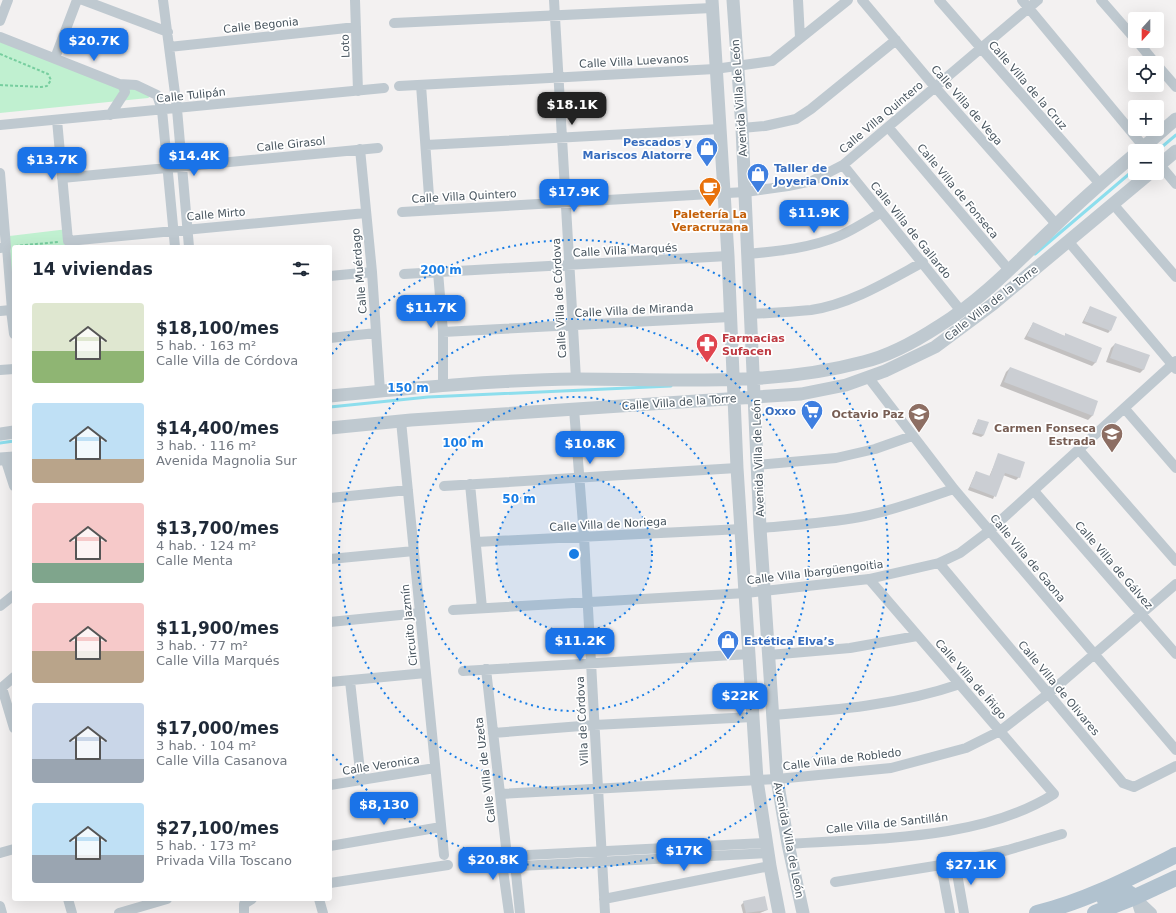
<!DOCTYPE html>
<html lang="es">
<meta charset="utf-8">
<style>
:root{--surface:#fff;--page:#f2f2f3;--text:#1f2937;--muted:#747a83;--accent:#1a73e8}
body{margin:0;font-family:"DejaVu Sans",sans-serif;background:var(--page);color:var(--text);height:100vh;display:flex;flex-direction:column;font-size:15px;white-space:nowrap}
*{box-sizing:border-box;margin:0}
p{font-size:13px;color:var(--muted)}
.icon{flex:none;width:22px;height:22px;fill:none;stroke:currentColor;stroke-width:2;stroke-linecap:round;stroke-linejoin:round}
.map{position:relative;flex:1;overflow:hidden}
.panel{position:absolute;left:12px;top:245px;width:320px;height:656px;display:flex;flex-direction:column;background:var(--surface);border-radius:4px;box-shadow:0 4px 16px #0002}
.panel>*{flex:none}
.needle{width:26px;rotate:201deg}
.controls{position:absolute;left:1128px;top:12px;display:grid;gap:8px}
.controls a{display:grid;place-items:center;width:36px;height:36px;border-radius:4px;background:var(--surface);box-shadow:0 4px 16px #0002;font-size:20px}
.price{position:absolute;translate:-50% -34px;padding:0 9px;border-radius:8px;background:var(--accent);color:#fff;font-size:13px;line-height:26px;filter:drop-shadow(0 1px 2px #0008)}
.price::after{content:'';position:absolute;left:50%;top:24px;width:12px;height:9px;margin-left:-6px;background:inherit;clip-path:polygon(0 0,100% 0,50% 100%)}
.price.active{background:#222;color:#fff}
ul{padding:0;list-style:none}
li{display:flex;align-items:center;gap:12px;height:100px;padding:0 20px}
li span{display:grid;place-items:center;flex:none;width:112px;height:80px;border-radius:4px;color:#555}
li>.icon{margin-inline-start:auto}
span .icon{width:48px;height:48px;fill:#fffc;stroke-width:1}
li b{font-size:17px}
h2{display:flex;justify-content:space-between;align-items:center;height:48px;padding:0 20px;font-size:17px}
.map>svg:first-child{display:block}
</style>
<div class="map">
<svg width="1176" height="913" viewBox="0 0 1176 913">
<rect width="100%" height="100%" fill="#f3f1f1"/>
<path fill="#c0f0d0" d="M0 41 127 83 151 96 148 98 0 113Z
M68 229 70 247H14V306L9 307 1 237Z"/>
<path fill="#0003" d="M1090 307 1110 331 1108 333 1082 323Z
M1033 323 1064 336 1066 335 1101 348 1095 363 1092 366 1024 339Z
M1115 344 1144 369 1140 373 1106 362 1111 348Z
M1010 368 1097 402 1092 416 1088 420 1000 386 1006 372Z
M978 420 984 435 981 437 972 434Z
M999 454 1019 477 1016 480 1003 475 993 499 968 490 976 472 989 477Z
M744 902 767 910 760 913H743L741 905Z"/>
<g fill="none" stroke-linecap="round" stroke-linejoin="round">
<path stroke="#8ddeed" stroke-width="3" d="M1157 151 1176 135
M1035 254 1135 169
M330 407 428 397 671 386
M0 443 14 441"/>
</g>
<path fill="#cbced3" d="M1090 306 1117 317 1111 331 1084 321Z
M1033 322 1065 336V333L1102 348 1096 363 1027 336Z
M1115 343 1150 355 1144 370 1110 358Z
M1010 367 1098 401 1093 416 1004 382Z
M978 419 989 422 984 435 973 432Z
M998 453 1025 462 1020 478 1005 473 996 497 970 487 976 471 990 476Z
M765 896 768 910 746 913 743 901Z"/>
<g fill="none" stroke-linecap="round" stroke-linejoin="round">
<path stroke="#77ce9f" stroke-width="2" stroke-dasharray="3 2" stroke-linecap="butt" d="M0 54 48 74 51 80 47 86 41 87 0 85
M15 246 58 242"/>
<path stroke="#bfc9d0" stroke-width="8" d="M6 247 11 310"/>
<path stroke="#bfc9d0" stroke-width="10" d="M83 0 168 32
M163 0 177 109 189 247
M355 0 358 91
M554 0 576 379
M798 0 800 38
M862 0 935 87 1056 224
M939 0 1100 184
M1022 0 1144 147
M1101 0 1135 39
M0 21 8 0
M394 23 712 8
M0 37 119 84 136 85 157 95 162 110 175 247
M1137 41 1155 63
M169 47 356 27
M55 58 77 0
M1157 65 1176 87
M421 85 430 210
M399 86 715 69 772 61 848 0
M110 115 125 92 123 86 119 84
M57 120 68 241 366 213
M0 125 384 88
M888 127 1009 270
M742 128 765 126 796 119 811 109 896 40
M426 145 720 129
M360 149 372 272 380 391
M843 165 961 311
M1160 165 1176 184
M0 173 6 247 0 248
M62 178 378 148
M1113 204 1176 277
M402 212 745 192 788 186 812 181 843 165 1038 0
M1068 241 1176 369
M748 254C780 251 810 248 839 236 853 230 867 221 880 213
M438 272 443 332V385
M404 274 728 256
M330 276 372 272
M0 311 11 310 14 334
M750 314C770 313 791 312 811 310 851 304 888 281 923 262
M443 332 730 317
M330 338 376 333
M0 370 14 369
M868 377 954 489 1176 750
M574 409 584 537 605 913
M1125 409 1176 468
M401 421 444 855
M1079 450 1176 561
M5 458 14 486
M757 465 836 458 875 449 912 436
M470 484 482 608
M444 486 737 468
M1034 491 1176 654
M330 498 408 490
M760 528C794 525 827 523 860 517 892 511 923 499 954 489
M476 542 742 529
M330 559 414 551
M939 563 1123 783 1134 787 1176 766
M0 606 14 595
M453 610 746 593 869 579 939 563 960 553 989 531 1176 361
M330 622 420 613
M769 655 850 648 917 636
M486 669 507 856 502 863 509 913
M463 671 750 654
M350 681 361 780
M330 682 426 673
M2 688 14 728
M0 689 14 677
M773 715C836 710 899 705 960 684
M493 733 594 725 753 717
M330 785 435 768
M500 794 777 779 891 768 966 748 1000 731 1048 694 1176 584
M788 844C873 838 980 841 1054 794L869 579
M330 846 441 827
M0 853 14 849
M507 856 766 843
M955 862 964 913
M941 865 950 913
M835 882 941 865 1008 850 1062 834
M330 883 448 865
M1135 897 1152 913
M1135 897 1140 913
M68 899 72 913
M319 899 323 913
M604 899 770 866
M0 906 2 913
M119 913 167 899
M244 913V904L252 899
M520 913 516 873 520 866 768 853"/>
<path stroke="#bfc9d0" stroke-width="13" d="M712 0 728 256 737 468 757 780 770 866 779 913
M733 0 742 128 760 528 777 779 788 844 803 913
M1139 151 1176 119
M1157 167 1176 151
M330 396C412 388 495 380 577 379 673 379 770 387 863 362 889 356 916 341 939 326 983 299 1019 260 1056 225 1081 200 1108 177 1135 154
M330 428 411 420 801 394 846 385 885 371 935 347 993 304 1150 173
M0 434 14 432
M0 459 14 458"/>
<path stroke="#b1c2cf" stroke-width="16" d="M1104 898 1127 892 1135 897
M1037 913C1086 901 1132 877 1176 855
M1095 913 1135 897 1176 878"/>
</g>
<circle cx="574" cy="554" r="78" fill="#187de5" fill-opacity=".12"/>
<g fill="none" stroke="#187de5" stroke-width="2" stroke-dasharray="2 4">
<circle cx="574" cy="554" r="78"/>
<circle cx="574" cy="554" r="157"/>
<circle cx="574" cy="554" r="235"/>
<path d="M332 354A314 314 0 1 1 332 754"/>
</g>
<defs>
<g id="shop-pin" transform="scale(1.15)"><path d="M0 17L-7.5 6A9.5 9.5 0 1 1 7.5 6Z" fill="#3f7fe0" stroke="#fff"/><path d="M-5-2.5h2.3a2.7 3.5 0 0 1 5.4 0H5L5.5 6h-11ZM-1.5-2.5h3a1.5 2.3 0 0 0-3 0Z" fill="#fff"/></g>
<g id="cafe-pin" transform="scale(1.15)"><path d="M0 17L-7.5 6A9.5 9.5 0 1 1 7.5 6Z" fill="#e8710a" stroke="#fff"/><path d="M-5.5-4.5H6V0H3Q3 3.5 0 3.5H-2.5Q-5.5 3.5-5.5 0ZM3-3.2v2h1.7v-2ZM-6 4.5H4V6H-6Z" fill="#fff"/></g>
<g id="pharmacy-pin" transform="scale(1.15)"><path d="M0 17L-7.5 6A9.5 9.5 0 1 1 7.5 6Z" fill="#e0444e" stroke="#fff"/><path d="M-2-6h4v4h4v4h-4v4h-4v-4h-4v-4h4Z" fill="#fff"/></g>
<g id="supermarket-pin" transform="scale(1.15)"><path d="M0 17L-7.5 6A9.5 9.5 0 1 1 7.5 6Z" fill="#3f7fe0" stroke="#fff"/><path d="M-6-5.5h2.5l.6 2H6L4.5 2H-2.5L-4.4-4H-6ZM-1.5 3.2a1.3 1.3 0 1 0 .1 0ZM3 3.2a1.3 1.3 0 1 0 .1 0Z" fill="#fff"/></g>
<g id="school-pin" transform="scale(1.15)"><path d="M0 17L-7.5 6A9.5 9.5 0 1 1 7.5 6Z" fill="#8d6e63" stroke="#fff"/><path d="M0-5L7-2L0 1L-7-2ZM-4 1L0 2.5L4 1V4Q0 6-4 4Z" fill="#fff"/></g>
</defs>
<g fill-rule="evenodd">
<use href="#shop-pin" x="707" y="148"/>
<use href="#shop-pin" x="758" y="174"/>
<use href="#cafe-pin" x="710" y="188"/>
<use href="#pharmacy-pin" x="707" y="344"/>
<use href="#supermarket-pin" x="812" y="411"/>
<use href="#school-pin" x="919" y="414"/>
<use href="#school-pin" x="1112" y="434"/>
<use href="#shop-pin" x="728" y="641"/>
</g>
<g text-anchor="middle" stroke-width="3.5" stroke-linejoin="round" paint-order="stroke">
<g font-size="11" fill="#48555f" stroke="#fff">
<text transform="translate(261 25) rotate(-6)" y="4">Calle Begonia</text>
<text transform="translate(345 46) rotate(-92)" y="4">Loto</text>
<text transform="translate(634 61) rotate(-3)" y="4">Calle Villa Luevanos</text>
<text transform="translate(1028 85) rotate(49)" y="4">Calle Villa de la Cruz</text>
<text transform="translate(191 95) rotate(-6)" y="4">Calle Tulipán</text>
<text transform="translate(739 98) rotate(-94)" y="4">Avenida Villa de León</text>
<text transform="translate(967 105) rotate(49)" y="4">Calle Villa de Vega</text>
<text transform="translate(881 117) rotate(-40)" y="4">Calle Villa Quintero</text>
<text transform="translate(291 144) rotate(-6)" y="4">Calle Girasol</text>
<text transform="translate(958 191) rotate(50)" y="4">Calle Villa de Fonseca</text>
<text transform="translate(464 196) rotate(-3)" y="4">Calle Villa Quintero</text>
<text transform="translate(216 214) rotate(-5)" y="4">Calle Mirto</text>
<text transform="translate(911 230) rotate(51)" y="4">Calle Villa de Gallardo</text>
<text transform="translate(625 250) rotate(-3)" y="4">Calle Villa Marqués</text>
<text transform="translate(359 271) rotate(-95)" y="4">Calle Muérdago</text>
<text transform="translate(559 298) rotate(-93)" y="4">Calle Villa de Córdova</text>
<text transform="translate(991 303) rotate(-38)" y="4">Calle Villa de la Torre</text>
<text transform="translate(634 310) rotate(-3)" y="4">Calle Villa de Miranda</text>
<text transform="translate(679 402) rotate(-4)" y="4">Calle Villa de la Torre</text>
<text transform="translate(758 458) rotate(-92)" y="4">Avenida Villa de León</text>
<text transform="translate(608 524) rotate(-3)" y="4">Calle Villa de Noriega</text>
<text transform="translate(1028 558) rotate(50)" y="4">Calle Villa de Gaona</text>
<text transform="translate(1114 565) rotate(49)" y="4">Calle Villa de Gálvez</text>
<text transform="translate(815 572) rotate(-7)" y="4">Calle Villa Ibargüengoitia</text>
<text transform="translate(409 625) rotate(-96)" y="4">Circuito Jazmín</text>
<text transform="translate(971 679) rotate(49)" y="4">Calle Villa de Íñigo</text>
<text transform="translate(1059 688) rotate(50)" y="4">Calle Villa de Olivares</text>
<text transform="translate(582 721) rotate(-93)" y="4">Villa de Córdova</text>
<text transform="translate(842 759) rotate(-7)" y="4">Calle Villa de Robledo</text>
<text transform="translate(381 765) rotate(-9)" y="4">Calle Veronica</text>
<text transform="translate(485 770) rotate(-97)" y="4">Calle Villa de Uzeta</text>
<text transform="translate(887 823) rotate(-6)" y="4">Calle Villa de Santillán</text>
<text transform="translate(789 840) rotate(79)" y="4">Avenida Villa de León</text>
</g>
<g font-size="11" font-weight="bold" fill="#366cbe" stroke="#fff" text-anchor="end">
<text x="692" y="146">Pescados y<tspan x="692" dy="13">Mariscos Alatorre</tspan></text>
<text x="774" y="172" text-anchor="start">Taller de<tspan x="774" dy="13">Joyeria Onix</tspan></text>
<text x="796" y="415">Oxxo</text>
<text x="744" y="645" text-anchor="start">Estética Elva’s</text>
</g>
<g font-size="11" font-weight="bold" fill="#c56008" stroke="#fff">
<text x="710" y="218">Paletería La<tspan x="710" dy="13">Veracruzana</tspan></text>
</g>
<g font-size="11" font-weight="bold" fill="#be3a42" stroke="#fff" text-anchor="start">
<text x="722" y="342">Farmacias<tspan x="722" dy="13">Sufacen</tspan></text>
</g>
<g font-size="11" font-weight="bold" fill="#785e54" stroke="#fff" text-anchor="end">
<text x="904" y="418">Octavio Paz</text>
<text x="1096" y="432">Carmen Fonseca<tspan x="1096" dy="13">Estrada</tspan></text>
</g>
</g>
<circle cx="574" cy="554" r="6" fill="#187de5" stroke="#fff" stroke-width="2"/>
<g font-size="12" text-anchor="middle" font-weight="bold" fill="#187de5" stroke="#fff" stroke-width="3.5" stroke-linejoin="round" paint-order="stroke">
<text x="441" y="274">200 m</text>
<text x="408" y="392">150 m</text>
<text x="463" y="447">100 m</text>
<text x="519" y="503">50 m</text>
</g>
</svg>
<div class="controls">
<a><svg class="needle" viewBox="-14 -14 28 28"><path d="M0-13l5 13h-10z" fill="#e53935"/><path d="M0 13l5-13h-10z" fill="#747a83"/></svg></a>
<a><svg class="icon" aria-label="locate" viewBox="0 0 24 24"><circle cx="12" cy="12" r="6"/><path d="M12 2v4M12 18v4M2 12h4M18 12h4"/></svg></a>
<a>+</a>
<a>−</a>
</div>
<b class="price" style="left:94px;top:62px">$20.7K</b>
<b class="price active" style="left:572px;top:126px">$18.1K</b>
<b class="price" style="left:194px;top:177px">$14.4K</b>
<b class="price" style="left:52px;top:181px">$13.7K</b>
<b class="price" style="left:574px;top:213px">$17.9K</b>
<b class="price" style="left:814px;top:234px">$11.9K</b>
<b class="price" style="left:431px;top:329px">$11.7K</b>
<b class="price" style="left:590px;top:465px">$10.8K</b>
<b class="price" style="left:580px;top:662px">$11.2K</b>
<b class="price" style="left:740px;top:717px">$22K</b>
<b class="price" style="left:384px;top:826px">$8,130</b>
<b class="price" style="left:684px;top:872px">$17K</b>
<b class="price" style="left:493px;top:881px">$20.8K</b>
<b class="price" style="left:971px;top:886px">$27.1K</b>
<section class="panel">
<h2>14 viviendas<svg class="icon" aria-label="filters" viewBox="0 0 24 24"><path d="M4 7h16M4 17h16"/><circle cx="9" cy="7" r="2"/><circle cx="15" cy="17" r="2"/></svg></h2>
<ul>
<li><span style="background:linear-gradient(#dfe7d0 60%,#8fb573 0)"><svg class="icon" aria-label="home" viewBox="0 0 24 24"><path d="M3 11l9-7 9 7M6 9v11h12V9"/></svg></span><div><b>$18,100/mes</b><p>5 hab. · 163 m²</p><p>Calle Villa de Córdova</p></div></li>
<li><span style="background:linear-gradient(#bfe0f5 70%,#b9a48a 0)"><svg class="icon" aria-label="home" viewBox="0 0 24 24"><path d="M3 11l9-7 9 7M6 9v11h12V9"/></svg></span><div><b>$14,400/mes</b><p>3 hab. · 116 m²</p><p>Avenida Magnolia Sur</p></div></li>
<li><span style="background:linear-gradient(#f6c9c9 75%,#7fa58c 0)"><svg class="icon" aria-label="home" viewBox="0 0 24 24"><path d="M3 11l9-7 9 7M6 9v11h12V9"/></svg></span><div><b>$13,700/mes</b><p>4 hab. · 124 m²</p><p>Calle Menta</p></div></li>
<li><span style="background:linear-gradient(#f6c9c9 60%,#b9a48a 0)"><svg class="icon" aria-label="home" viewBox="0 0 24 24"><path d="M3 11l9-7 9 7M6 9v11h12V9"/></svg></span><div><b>$11,900/mes</b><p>3 hab. · 77 m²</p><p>Calle Villa Marqués</p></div></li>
<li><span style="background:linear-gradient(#c9d6e8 70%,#9aa5b1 0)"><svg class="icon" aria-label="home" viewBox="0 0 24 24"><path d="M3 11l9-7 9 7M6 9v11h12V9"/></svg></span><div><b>$17,000/mes</b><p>3 hab. · 104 m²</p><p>Calle Villa Casanova</p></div></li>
<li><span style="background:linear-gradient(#bfe0f5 65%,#9aa5b1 0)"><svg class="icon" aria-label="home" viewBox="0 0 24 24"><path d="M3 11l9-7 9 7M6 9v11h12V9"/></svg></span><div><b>$27,100/mes</b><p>5 hab. · 173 m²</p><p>Privada Villa Toscano</p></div></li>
</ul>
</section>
</div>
